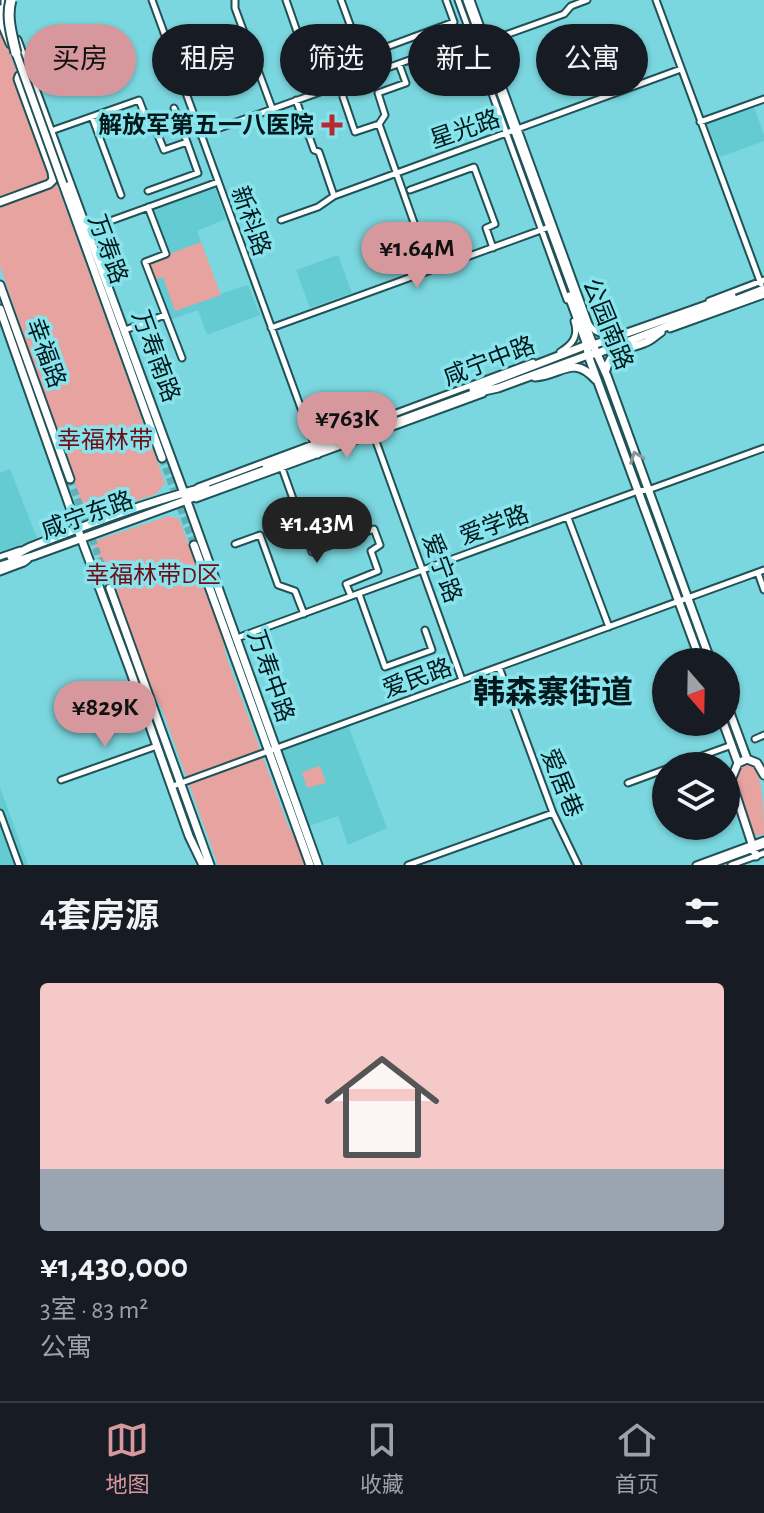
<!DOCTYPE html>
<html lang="zh">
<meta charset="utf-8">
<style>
:root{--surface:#171b24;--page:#242831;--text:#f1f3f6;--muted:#9ea1a6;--line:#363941;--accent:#d7989d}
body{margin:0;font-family:"Alegreya Sans","Noto Sans SC",sans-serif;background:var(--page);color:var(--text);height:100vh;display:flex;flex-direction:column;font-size:30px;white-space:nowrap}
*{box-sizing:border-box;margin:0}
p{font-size:26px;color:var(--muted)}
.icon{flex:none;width:44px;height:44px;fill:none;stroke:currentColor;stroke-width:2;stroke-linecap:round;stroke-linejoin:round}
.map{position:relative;height:865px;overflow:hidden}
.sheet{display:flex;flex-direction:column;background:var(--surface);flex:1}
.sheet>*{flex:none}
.guide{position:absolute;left:24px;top:24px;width:716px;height:72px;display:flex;gap:16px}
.needle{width:52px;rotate:160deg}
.buttons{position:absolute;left:652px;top:648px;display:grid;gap:16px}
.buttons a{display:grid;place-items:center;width:88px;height:88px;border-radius:50%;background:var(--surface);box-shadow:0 2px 6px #0004;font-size:40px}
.price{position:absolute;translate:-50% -68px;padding:0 18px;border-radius:28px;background:var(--accent);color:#111;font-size:26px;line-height:52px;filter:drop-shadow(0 2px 4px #0008)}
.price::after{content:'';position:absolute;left:50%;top:48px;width:24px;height:18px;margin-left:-12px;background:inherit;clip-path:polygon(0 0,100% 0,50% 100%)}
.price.current{background:#222;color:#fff}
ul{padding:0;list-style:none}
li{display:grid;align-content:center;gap:16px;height:424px;padding:0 40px}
li span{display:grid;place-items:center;height:248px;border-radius:8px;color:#555}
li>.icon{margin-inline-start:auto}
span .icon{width:144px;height:144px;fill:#fffc;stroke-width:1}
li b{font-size:34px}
h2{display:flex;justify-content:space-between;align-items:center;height:96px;padding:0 40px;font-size:34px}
.pill{padding:0 28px;border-radius:36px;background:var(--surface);box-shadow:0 2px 6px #0004;font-size:28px;line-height:72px}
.pill.current{background:var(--accent);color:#111}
.dock{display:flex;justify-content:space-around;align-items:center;height:112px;border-top:2px solid var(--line);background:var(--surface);font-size:22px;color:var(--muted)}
.dock a{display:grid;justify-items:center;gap:4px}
.dock .current{color:var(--accent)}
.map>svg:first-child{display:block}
</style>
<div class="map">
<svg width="764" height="865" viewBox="0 0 764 865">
<rect width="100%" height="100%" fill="#7bd7df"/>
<path fill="#64cbd3" d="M754 107 764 135V141L720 157 707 124Z
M214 185 226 219 197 231 220 294 248 285 260 315 207 335 198 310 170 320 148 262 170 253 153 207Z
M338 255 352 293 310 308 296 270Z
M10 469 37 538 0 552V473Z
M348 725 387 828 348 845 338 816 309 826 281 749Z
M0 787 28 865H0Z"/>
<path fill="#e7a39f" d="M0 26 165 483 156 494 86 518 0 266Z
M201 242 221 295 175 311 163 277 154 280 148 262Z
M169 516 179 519 220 628 227 659 287 823 300 848 306 865H218L162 709 148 684 124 616 120 614 94 545 97 540Z
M746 763C764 764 764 815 764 834L758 836 754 835 735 784 734 779 739 767Z
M320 766 326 783 307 788 302 772Z"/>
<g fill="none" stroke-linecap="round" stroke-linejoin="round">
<path stroke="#62b1b8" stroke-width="7" stroke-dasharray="7 3.5" stroke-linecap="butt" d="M162 458 194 545
M70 479 110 588"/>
<g stroke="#215257" stroke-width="9">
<path id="minor" d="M152 0 318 455
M235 0V8L272 108
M286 0 318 92
M341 0 368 74
M458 0 567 300
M471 0 589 324C596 336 608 335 621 333
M656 0 761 284
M429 31 436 50
M483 43 564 14 571 6 587 0
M362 56 454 22 446 0
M399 64 406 83 378 93 385 115 379 124 424 251
M343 97 355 132 379 124
M296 100 314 150 319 152 334 196
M174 108 187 142
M92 117 121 195
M700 122 764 99
M51 131 139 100 149 126 155 128 164 150 187 142 198 173 148 191
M200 135 482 34
M410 190 474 167 495 224 486 228 493 248
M148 207 166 254 145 262 182 358
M281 220 318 207 334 196 681 69
M88 229 218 182
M709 301 764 280
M271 328 552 226
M670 329 764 295
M125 330 165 315
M560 352C573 344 579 336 574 321
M361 397 370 423
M373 433 462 680
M282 468 312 552 374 529 380 545 371 551 378 571 346 584 351 596
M198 487 533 362
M196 499 483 394
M568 518 609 627
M235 544 260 535 278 585 295 591 304 614
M0 557 20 550
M0 572 24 563 28 560
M758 573 764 590
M359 594 385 667 432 650 425 630
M237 638 638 491 648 490 764 448
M499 667 553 813 578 865
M755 739 764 735
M674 766 732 745
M61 780 157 746
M628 783 666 769
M173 786 764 570
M0 813 19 865
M408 865 553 813
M696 865 764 840
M731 865 764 853"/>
</g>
<g stroke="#215257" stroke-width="11">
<path id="major" d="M467 0 593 345 607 376 711 662
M5 6V0
M0 9 6 22
M17 40 184 493 318 865
M63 184 162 458
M0 202 49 184 53 180 52 172 18 79 19 76 27 73
M0 285 70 479
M569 296 587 345 588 355 701 662
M0 309 78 530 130 670 189 836 203 865
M606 370C611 349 626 350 644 343 651 341 655 336 661 332
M535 377C562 375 573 354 596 380
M473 389 587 345H593L732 296
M266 465 356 432
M194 545 310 865
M11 557C18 554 25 549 33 546 89 524 147 502 206 487
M0 566 33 556 187 500 202 493 475 393 498 388 588 355 598 353 764 289
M110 588 210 865
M726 702 747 759
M723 722 738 763
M756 856 731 780 738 763 747 759 757 763 764 775
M707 865 764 844"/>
</g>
<g stroke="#215257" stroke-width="13">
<path id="highway" d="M0 17 11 43"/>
</g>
<use href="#minor" stroke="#fff" stroke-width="5"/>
<use href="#major" stroke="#fff" stroke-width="7"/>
<use href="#highway" stroke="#fff" stroke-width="9"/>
<g stroke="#215257" stroke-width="11" stroke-linecap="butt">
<path id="major-bridge" d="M16 53 63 184"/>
</g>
<g stroke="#215257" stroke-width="13" stroke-linecap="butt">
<path id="highway-bridge" d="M11 0C6 17 12 36 16 53"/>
</g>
<use href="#major-bridge" stroke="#fff" stroke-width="7"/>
<use href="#highway-bridge" stroke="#fff" stroke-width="9"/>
</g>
<defs><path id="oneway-chevron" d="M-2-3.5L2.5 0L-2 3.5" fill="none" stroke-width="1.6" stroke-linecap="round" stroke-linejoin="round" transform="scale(2)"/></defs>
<use stroke="#8c9798" href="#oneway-chevron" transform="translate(636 457) rotate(-110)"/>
<path fill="#b82831" stroke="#88e4ec" stroke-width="3" d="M328 113h8v8h8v8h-8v8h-8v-8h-8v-8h8z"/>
<g text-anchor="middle" stroke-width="7" stroke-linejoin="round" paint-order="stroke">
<g font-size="24" font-weight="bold" fill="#00181b" stroke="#88e4ec" text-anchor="end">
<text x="314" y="133">解放军第五一八医院</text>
</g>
<g font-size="24" fill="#00181b" stroke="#88e4ec">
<text transform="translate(465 129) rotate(-19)" y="8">星光路</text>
<text transform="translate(251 221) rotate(70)" y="8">新科路</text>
<text transform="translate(108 249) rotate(70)" y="8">万寿路</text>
<text transform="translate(608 324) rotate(68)" y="8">公园南路</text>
<text transform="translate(46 353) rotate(70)" y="8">幸福路</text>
<text transform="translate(156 356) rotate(70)" y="8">万寿南路</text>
<text transform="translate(489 361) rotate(-21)" y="8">咸宁中路</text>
<text transform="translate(87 515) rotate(-20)" y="8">咸宁东路</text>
<text transform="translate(494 525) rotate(-20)" y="8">爱学路</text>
<text transform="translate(442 568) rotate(70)" y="8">爱宁路</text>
<text transform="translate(271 676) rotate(71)" y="8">万寿中路</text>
<text transform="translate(417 678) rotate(-20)" y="8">爱民路</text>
<text transform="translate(562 783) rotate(68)" y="8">爱居巷</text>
</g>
<g font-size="24" fill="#6f0e17" stroke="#88e4ec">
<text x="105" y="448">幸福林带</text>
<text x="153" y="583">幸福林带D区</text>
</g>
<g font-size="32" font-weight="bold" fill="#00181b" stroke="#88e4ec">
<text x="553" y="703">韩森寨街道</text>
</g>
</g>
</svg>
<div class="buttons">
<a><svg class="needle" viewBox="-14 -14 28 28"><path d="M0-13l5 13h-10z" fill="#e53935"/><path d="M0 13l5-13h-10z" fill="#9ea1a6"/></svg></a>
<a><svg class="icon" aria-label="layers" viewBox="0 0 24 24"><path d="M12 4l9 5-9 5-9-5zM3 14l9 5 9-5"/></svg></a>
</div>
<b class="price" style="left:417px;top:290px">¥1.64M</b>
<b class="price" style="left:347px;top:460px">¥763K</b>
<b class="price current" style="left:317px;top:565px">¥1.43M</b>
<b class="price" style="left:105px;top:749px">¥829K</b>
<div class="guide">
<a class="pill current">买房</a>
<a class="pill">租房</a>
<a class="pill">筛选</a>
<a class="pill">新上</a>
<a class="pill">公寓</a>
</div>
</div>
<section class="sheet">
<h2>4套房源<svg class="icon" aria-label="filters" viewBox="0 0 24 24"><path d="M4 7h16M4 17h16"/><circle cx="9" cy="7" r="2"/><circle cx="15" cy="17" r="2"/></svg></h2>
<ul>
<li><span style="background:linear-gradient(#f6c9c9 75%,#9aa5b1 0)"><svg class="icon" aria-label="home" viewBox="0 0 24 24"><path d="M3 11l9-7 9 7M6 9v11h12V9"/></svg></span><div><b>¥1,430,000</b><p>3室 · 83 m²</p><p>公寓</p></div></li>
</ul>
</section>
<nav class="dock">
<a class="current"><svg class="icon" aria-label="map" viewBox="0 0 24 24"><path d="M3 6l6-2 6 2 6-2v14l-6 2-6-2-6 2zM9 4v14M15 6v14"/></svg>地图</a>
<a><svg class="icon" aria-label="saved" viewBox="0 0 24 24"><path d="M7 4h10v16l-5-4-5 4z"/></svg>收藏</a>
<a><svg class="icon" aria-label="home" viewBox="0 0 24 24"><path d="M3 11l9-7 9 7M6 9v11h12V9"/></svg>首页</a>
</nav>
